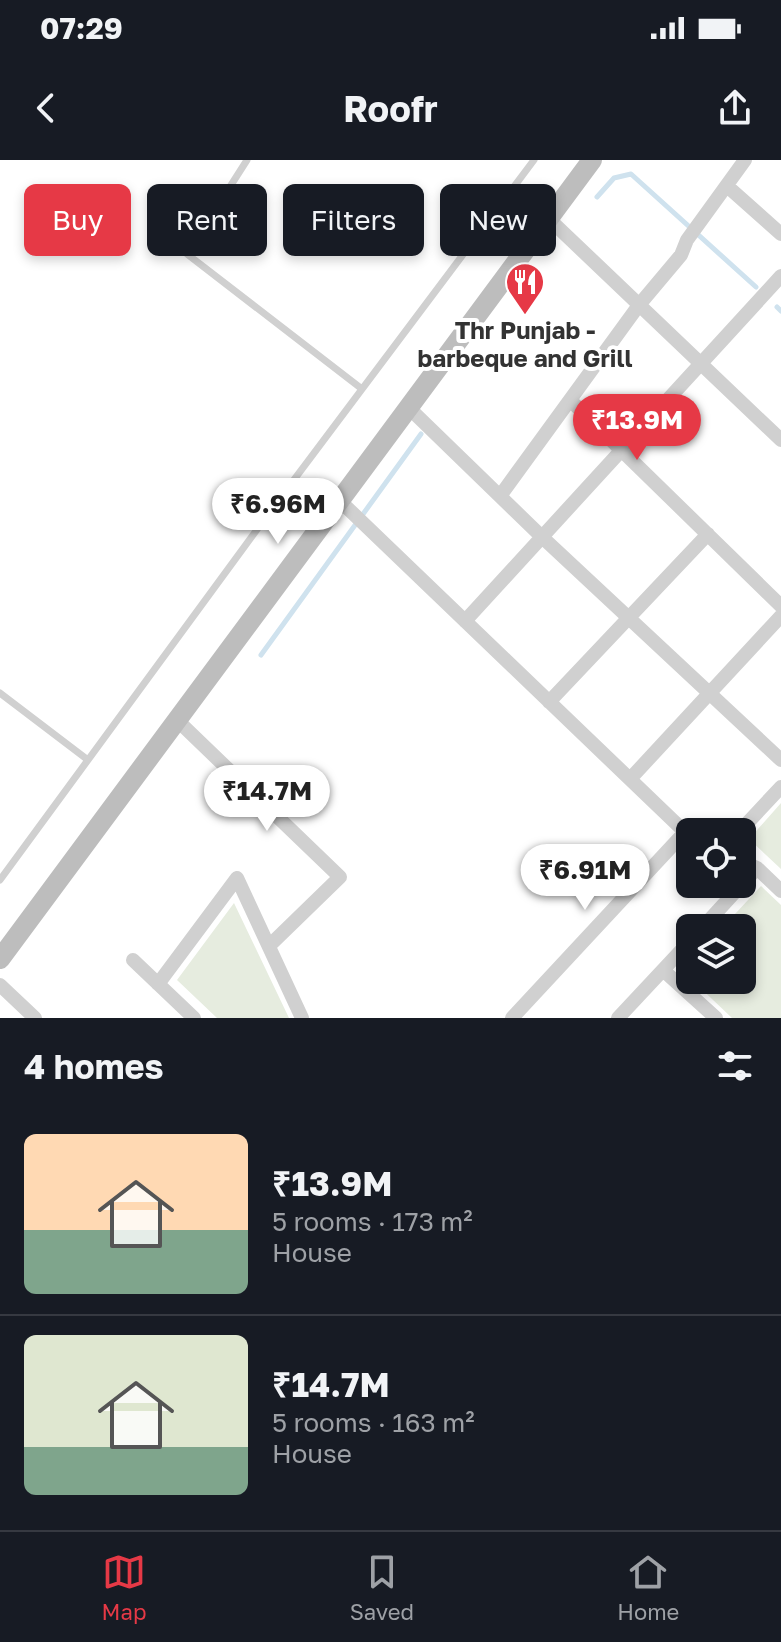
<!DOCTYPE html>
<meta charset="utf-8">
<style>
:root{--surface:#171b24;--page:#20242c;--text:#f1f3f6;--muted:#9ea1a6;--line:#363941;--accent:#e63946}
body{margin:0;font-family:"Golos Text",sans-serif;background:var(--page);color:var(--text);height:100vh;display:flex;flex-direction:column;font-size:30px;white-space:nowrap}
*{box-sizing:border-box;margin:0}
p{font-size:26px;color:var(--muted)}
.icon{flex:none;width:44px;height:44px;fill:none;stroke:currentColor;stroke-width:2;stroke-linecap:round;stroke-linejoin:round}
.map{position:relative;height:858px;overflow:hidden}
.sheet{display:flex;flex-direction:column;background:var(--surface);flex:1}
.sheet>*{flex:none}
.banner{position:absolute;left:24px;top:24px;width:734px;height:72px;display:flex;gap:16px}
.tools{position:absolute;left:676px;top:658px;display:grid;gap:16px}
.tools a{display:grid;place-items:center;width:80px;height:80px;border-radius:12px;background:var(--surface);box-shadow:0 4px 12px #0003;font-size:40px}
.price{position:absolute;translate:-50% -68px;padding:0 18px;border-radius:28px;background:#fff;color:#222;font-size:26px;line-height:52px;filter:drop-shadow(0 2px 4px #0008)}
.price::after{content:'';position:absolute;left:50%;top:48px;width:24px;height:18px;margin-left:-12px;background:inherit;clip-path:polygon(0 0,100% 0,50% 100%)}
.price.selected{background:var(--accent);color:#fff}
ul{padding:0;list-style:none}
li{display:flex;align-items:center;gap:24px;height:200px;padding:0 24px}
li+li{border-top:2px solid var(--line)}
li span{display:grid;place-items:center;flex:none;width:224px;height:160px;border-radius:12px;color:#555}
li>.icon{margin-inline-start:auto}
span .icon{width:96px;height:96px;fill:#fffc;stroke-width:1}
li b{font-size:34px}
h2{display:flex;justify-content:space-between;align-items:center;height:96px;padding:0 24px;font-size:34px}
.tag{padding:0 28px;border-radius:12px;background:var(--surface);box-shadow:0 4px 12px #0003;font-size:28px;line-height:72px}
.tag.selected{background:var(--accent);color:#fff}
.status{display:flex;justify-content:space-between;align-items:center;height:56px;padding:0 40px;background:var(--surface);direction:ltr}
.status svg{height:22px;fill:currentColor}
header{display:flex;justify-content:space-between;align-items:center;height:104px;padding:0 24px;background:var(--surface);font-size:36px;font-weight:700}
.tab-bar{display:flex;justify-content:space-around;align-items:center;height:112px;border-top:2px solid var(--line);background:var(--surface);font-size:22px;color:var(--muted)}
.tab-bar a{display:grid;justify-items:center;gap:4px}
.tab-bar .selected{color:var(--accent)}
.map>svg:first-child{display:block}
</style>
<div class="status"><b>07:29</b><svg viewBox="0 0 49 12"><path d="M0 12V9h3v3zM5 12V6h3v6zM10 12V3h3v9zM15 12V0h3v12zM26 1h20v11H26zM47 4h2v5h-2z"/></svg></div>
<header><svg class="icon" aria-label="back" viewBox="0 0 24 24"><path d="M15 5l-7 7 7 7"/></svg>Roofr<svg class="icon" aria-label="share" viewBox="0 0 24 24"><path d="M12 15V3M7 8l5-5 5 5M5 13v7h14v-7"/></svg></header>
<div class="map">
<svg width="781" height="858" viewBox="0 0 781 858">
<rect width="100%" height="100%" fill="#fff"/>
<path fill="#e6ecdf" d="M781 643V709L749 679Z
M761 726 781 745V858H732L692 820H742V768H722Z
M234 743 289 858H217L177 820Z"/>
<g fill="none" stroke-linecap="round" stroke-linejoin="round">
<path stroke="#cfe2ee" stroke-width="5" d="M597 37 614 18 631 14 756 127
M777 147 781 151
M261 495 421 274"/>
<path stroke="#d0d0d0" stroke-width="7" d="M247 0 187 94 362 229
M0 533 88 600
M0 720 272 349 534 0"/>
<path stroke="#d0d0d0" stroke-width="14" d="M727 26 781 74
M548 58 781 280
M570 240 781 446
M408 247 542 377 781 600
M500 336 639 145 681 95 687 80 745 0
M339 340 685 672 690 675
M465 461 781 116
M549 542 708 374
M177 560 340 717 269 786
M630 619 781 456
M739 672 781 627
M742 701 757 708 781 731
M702 768 757 708
M133 800 194 858
M663 810 716 858
M158 824 237 718 302 858
M0 825 35 858
M512 858 685 672
M618 858 690 781"/>
<path stroke="#bdbdbd" stroke-width="20" d="M0 799 592 0"/>
</g>
<defs>
<g id="restaurant-pin" transform="scale(2)"><path d="M0 17L-7.5 6A9.5 9.5 0 1 1 7.5 6Z" fill="#e63946" stroke="#fff"/><path d="M-5-6h1v4h1v-4h1v4h1v-4h1v5L-1.5 .5V6h-2V.5L-5-1ZM5-6V6H3V1.5H1.5Q1.5-4 5-6Z" fill="#fff"/></g>
</defs>
<g fill-rule="evenodd">
<use href="#restaurant-pin" x="525" y="122"/>
</g>
<g text-anchor="middle" stroke-width="8" stroke-linejoin="round" paint-order="stroke">
<g font-size="24" font-weight="bold" fill="#333" stroke="#fff">
<text x="525" y="179">Thr Punjab -<tspan x="525" dy="28">barbeque and Grill</tspan></text>
</g>
</g>
</svg>
<div class="tools">
<a><svg class="icon" aria-label="locate" viewBox="0 0 24 24"><circle cx="12" cy="12" r="6"/><path d="M12 2v4M12 18v4M2 12h4M18 12h4"/></svg></a>
<a><svg class="icon" aria-label="layers" viewBox="0 0 24 24"><path d="M12 4l9 5-9 5-9-5zM3 14l9 5 9-5"/></svg></a>
</div>
<b class="price selected" style="left:637px;top:302px">₹13.9M</b>
<b class="price" style="left:278px;top:386px">₹6.96M</b>
<b class="price" style="left:267px;top:673px">₹14.7M</b>
<b class="price" style="left:585px;top:752px">₹6.91M</b>
<div class="banner">
<a class="tag selected">Buy</a>
<a class="tag">Rent</a>
<a class="tag">Filters</a>
<a class="tag">New</a>
</div>
</div>
<section class="sheet">
<h2>4 homes<svg class="icon" aria-label="filters" viewBox="0 0 24 24"><path d="M4 7h16M4 17h16"/><circle cx="9" cy="7" r="2"/><circle cx="15" cy="17" r="2"/></svg></h2>
<ul>
<li><span style="background:linear-gradient(#ffd9b3 60%,#7fa58c 0)"><svg class="icon" aria-label="home" viewBox="0 0 24 24"><path d="M3 11l9-7 9 7M6 9v11h12V9"/></svg></span><div><b>₹13.9M</b><p>5 rooms · 173 m²</p><p>House</p></div></li>
<li><span style="background:linear-gradient(#dfe7d0 70%,#7fa58c 0)"><svg class="icon" aria-label="home" viewBox="0 0 24 24"><path d="M3 11l9-7 9 7M6 9v11h12V9"/></svg></span><div><b>₹14.7M</b><p>5 rooms · 163 m²</p><p>House</p></div></li>
</ul>
</section>
<nav class="tab-bar">
<a class="selected"><svg class="icon" aria-label="map" viewBox="0 0 24 24"><path d="M3 6l6-2 6 2 6-2v14l-6 2-6-2-6 2zM9 4v14M15 6v14"/></svg>Map</a>
<a><svg class="icon" aria-label="saved" viewBox="0 0 24 24"><path d="M7 4h10v16l-5-4-5 4z"/></svg>Saved</a>
<a><svg class="icon" aria-label="home" viewBox="0 0 24 24"><path d="M3 11l9-7 9 7M6 9v11h12V9"/></svg>Home</a>
</nav>
